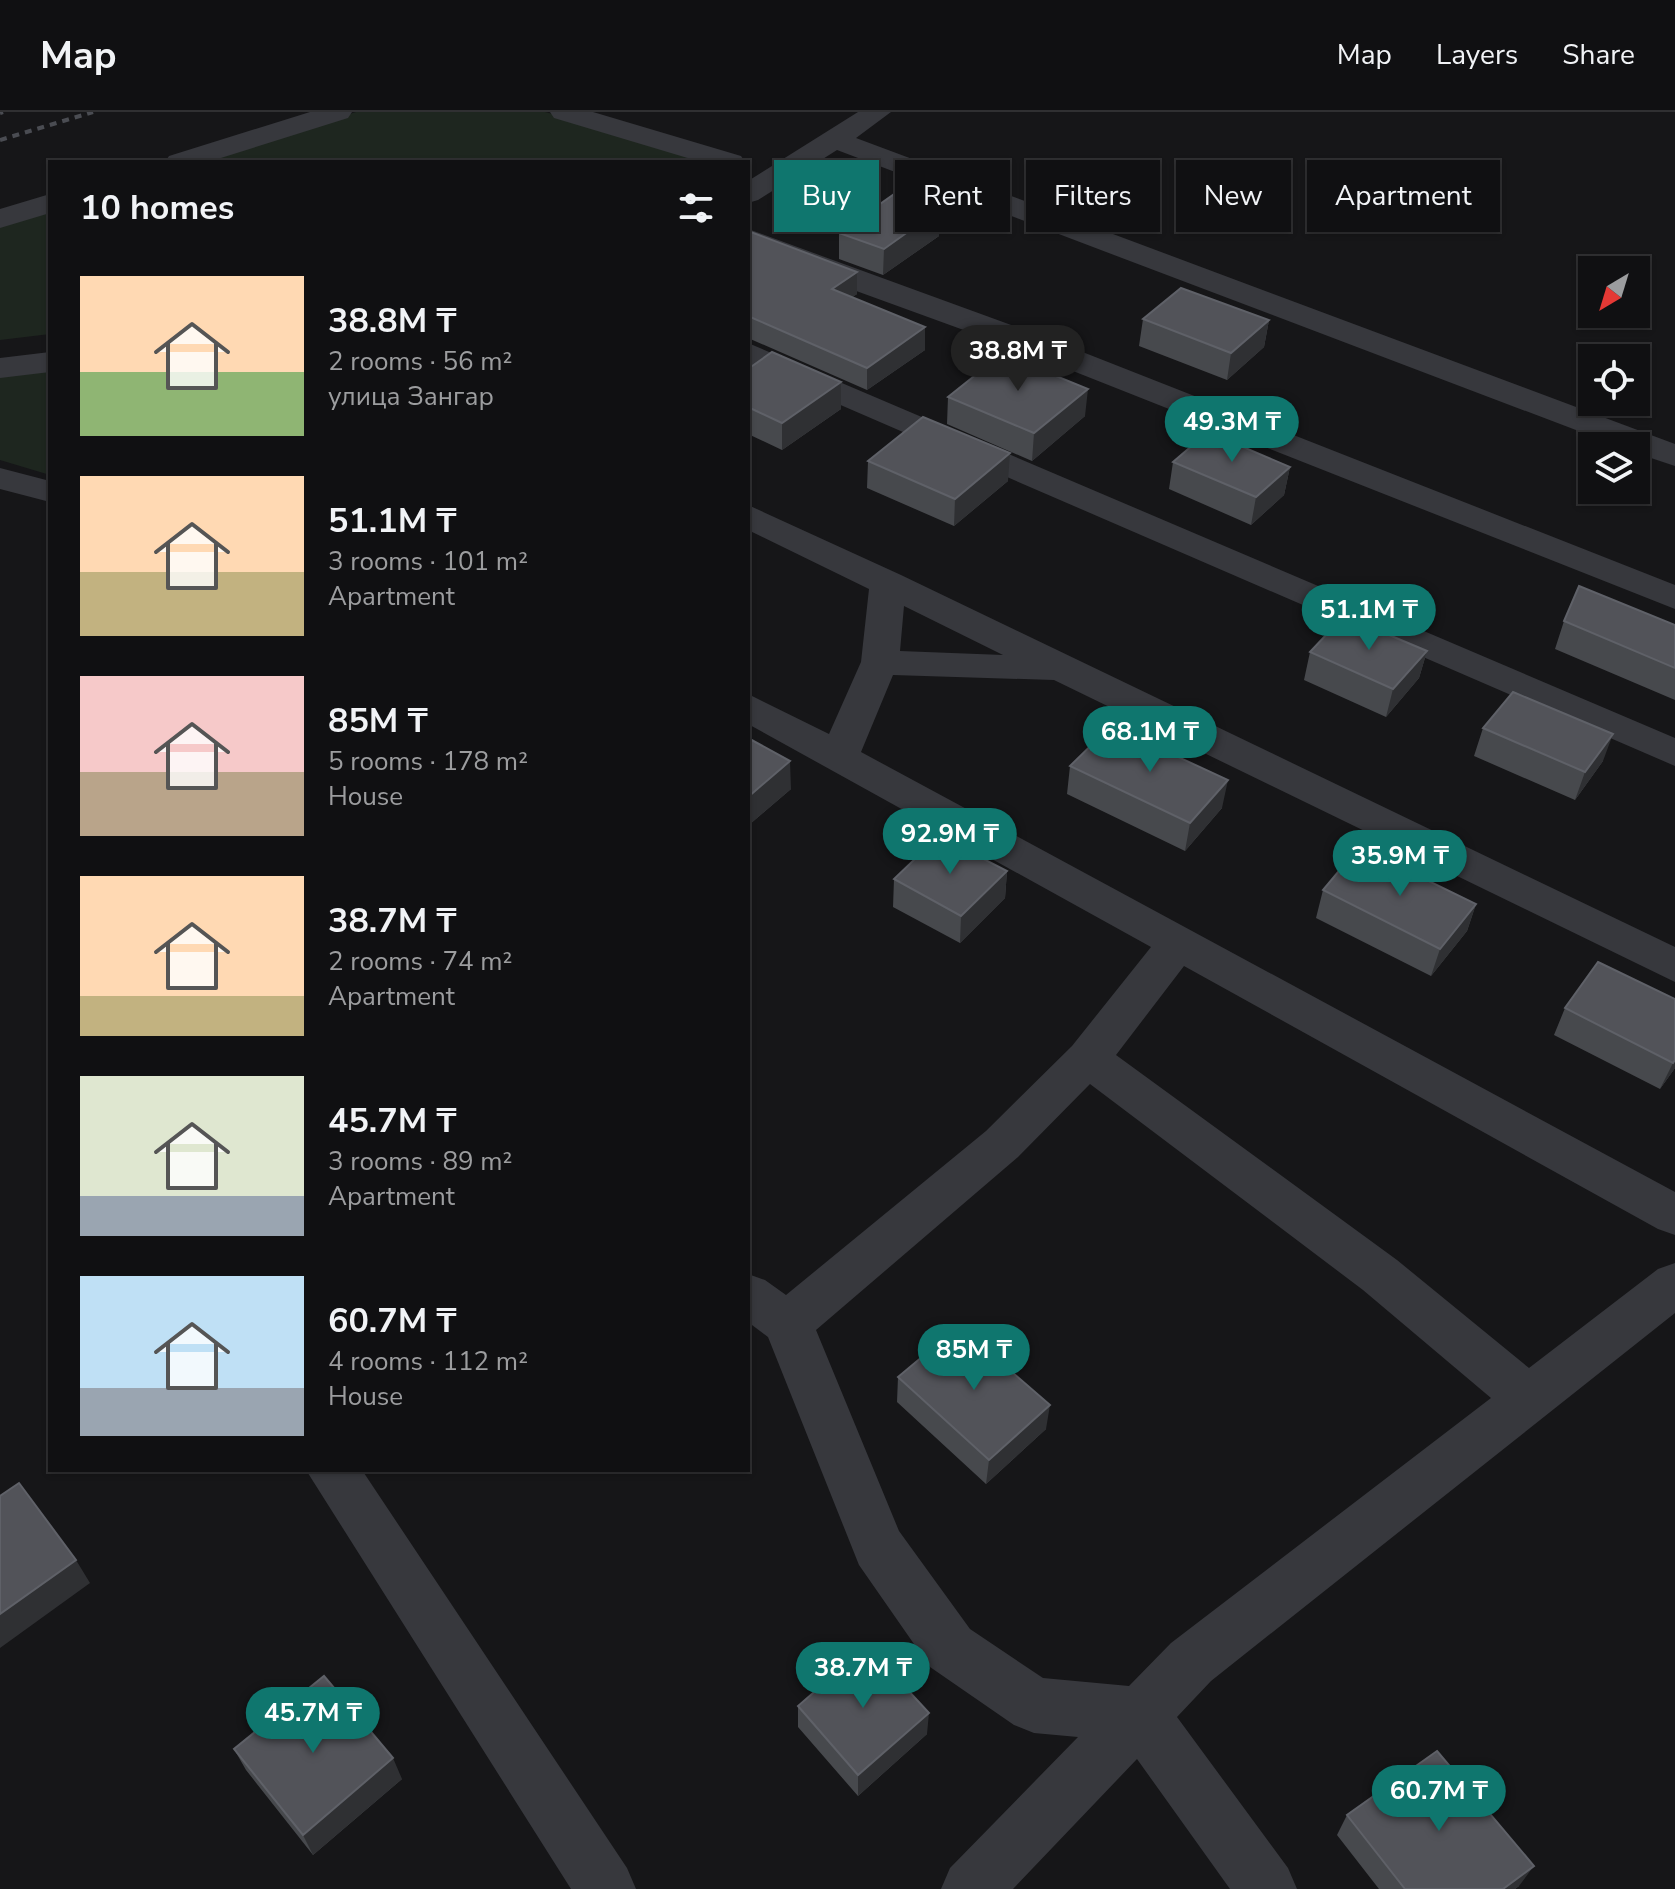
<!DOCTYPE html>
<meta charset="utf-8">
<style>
:root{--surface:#101012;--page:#1e1e20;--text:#f1f3f6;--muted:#9c9d9f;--line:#303032;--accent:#0f766e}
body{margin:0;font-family:"Nunito Sans",sans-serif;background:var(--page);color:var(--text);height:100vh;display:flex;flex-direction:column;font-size:30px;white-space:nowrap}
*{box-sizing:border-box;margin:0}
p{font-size:26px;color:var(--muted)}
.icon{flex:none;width:44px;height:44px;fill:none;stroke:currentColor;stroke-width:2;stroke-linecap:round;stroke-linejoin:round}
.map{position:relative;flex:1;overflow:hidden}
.sheet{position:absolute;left:48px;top:48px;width:702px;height:1312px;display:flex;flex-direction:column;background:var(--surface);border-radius:0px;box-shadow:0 2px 6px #0004,0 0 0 2px var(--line)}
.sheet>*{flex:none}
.hud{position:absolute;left:774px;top:48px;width:760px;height:72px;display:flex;gap:16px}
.needle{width:52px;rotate:218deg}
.tools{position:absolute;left:1578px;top:144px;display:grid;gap:16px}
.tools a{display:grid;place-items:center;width:72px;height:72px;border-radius:0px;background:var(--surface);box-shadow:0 2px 6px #0004,0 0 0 2px var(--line);font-size:40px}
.price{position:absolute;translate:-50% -68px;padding:0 18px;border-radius:28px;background:var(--accent);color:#fff;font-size:26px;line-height:52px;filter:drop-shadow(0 2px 4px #0008)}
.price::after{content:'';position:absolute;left:50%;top:48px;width:24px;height:18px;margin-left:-12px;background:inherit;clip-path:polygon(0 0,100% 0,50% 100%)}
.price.current{background:#222;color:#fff}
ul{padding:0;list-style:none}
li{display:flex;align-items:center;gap:24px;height:200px;padding:0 32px}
li span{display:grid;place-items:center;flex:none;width:224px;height:160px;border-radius:0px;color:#555}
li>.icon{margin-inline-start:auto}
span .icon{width:96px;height:96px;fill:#fffc;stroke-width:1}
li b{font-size:34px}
h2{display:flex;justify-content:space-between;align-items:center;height:96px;padding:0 32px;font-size:34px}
.pill{padding:0 28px;border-radius:0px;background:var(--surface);box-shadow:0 2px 6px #0004,0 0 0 2px var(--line);font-size:28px;line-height:72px}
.pill.current{background:var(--accent);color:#fff}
header{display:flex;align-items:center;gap:48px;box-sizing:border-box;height:112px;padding:0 40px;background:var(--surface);border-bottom:2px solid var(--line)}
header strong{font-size:38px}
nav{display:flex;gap:44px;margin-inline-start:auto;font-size:28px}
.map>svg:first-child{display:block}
</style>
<header>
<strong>Map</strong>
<nav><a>Map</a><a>Layers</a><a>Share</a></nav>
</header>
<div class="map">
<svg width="1675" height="1777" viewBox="0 0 1675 1777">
<rect width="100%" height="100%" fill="#161618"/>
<path fill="#1e261f" d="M356 0H545L651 29 708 50H200Z
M50 98V222L0 228V114Z
M50 258V363L0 348V264Z"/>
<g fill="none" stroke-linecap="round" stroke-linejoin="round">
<path fill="#37383d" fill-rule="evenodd" d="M310 0H352L348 6 208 50H165L169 44Z
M550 0H593L741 44 745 50H701L554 6Z
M858 0H891L856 26 1675 332V354L1636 341V334H1618L837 38 758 88 748 91V69Z
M50 82V101L0 116V97Z
M748 117 1052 228 1675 473V497L1030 242 782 152 748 137Z
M748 231 1675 626V654L748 253Z
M50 240V260L0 266V246Z
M0 356 50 369V390L0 377Z
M748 393 901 463 1675 835V870L1054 568 893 563 861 640 1675 1080V1123L1658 1117 1184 854 1116 943 1397 1148 1529 1256 1658 1157 1675 1151V1201L1211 1569 1177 1605 1288 1756 1297 1777H1230L1137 1647 1013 1777H941L950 1756 1078 1625 1034 1621 1014 1613 930 1555 859 1453 768 1225 748 1210V1162L765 1168 786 1183 986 1019 1072 934 1151 835 748 612V582L829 622 861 550 869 477 748 418ZM904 494 1003 543 900 539ZM1090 972 1363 1178 1491 1286 1171 1531 1129 1574 1043 1566 970 1517 899 1419 816 1218 1018 1045Z
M306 1358H362L627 1756 636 1777H571Z"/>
<path stroke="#4a4c52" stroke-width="4" stroke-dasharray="7 6" stroke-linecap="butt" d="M0 1 3 0
M0 28 93 0"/>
</g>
<path fill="#47494d" d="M940 97 939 124 883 163 839 147V121Z
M748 119 857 182 852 185 925 238 867 278 748 226Z
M1143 207 1269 208 1264 235 1227 268 1139 234Z
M748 257 841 297 782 338 748 322Z
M948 285 1085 304 1032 349 947 312Z
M868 349 1008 369 954 414 867 376Z
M1173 350 1290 355 1284 383 1251 413 1169 377Z
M1564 509 1675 513V588L1555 537Z
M1427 539 1419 566 1386 605 1304 568 1310 540Z
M1483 616 1603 649 1575 688 1474 644Z
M748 626 791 677 750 712 748 711Z
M1070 654 1222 696 1185 739 1067 682Z
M1007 759 1005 786 960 831 893 795 894 767Z
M1323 778 1476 792 1467 819 1431 864 1316 806Z
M1675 887V956L1660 977 1554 923 1565 896Z
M898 1265 1046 1317 986 1372 897 1290Z
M798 1594 927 1622 858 1684 798 1615Z
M234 1637 402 1667 313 1743 246 1658Z
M1347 1703 1519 1774 1515 1777H1379L1337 1723Z"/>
<path fill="#2f3033" d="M940 97 939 124 883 163 884 137Z
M857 160V182L832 200V177Z
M1269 208 1264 235 1227 268 1231 241Z
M925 215V238L867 278V256Z
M841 270V297L782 338V311Z
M1088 277 1085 304 1032 349 1034 321Z
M1010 341 1008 369 954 414 955 387Z
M1290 355 1284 383 1251 413 1256 385Z
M1427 539 1419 566 1386 605 1393 577Z
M1613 622 1603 649 1575 688 1585 660Z
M790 649 791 677 750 712 748 685Z
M1228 668 1222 696 1185 739 1190 711Z
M1007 759 1005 786 960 831 961 804Z
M1476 792 1467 819 1431 864 1440 837Z
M1675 948V956L1660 977 1673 951Z
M1050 1293 1046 1317 986 1372 989 1348Z
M76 1448 90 1471 0 1536V1502Z
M929 1601 927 1622 858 1684V1663Z
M393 1646 402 1667 313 1743 303 1723Z
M1534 1754 1519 1774 1515 1777H1503Z"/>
<path fill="#525359" stroke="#5f6168" stroke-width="2" d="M917 66 940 97 884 137 839 121Z
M748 119 857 160 832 177 925 215 867 256 748 204Z
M1181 176 1269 208 1231 241 1143 207Z
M772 240 841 270 782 311 748 295V257Z
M1002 242 1088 277 1034 321 948 285Z
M923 305 1010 341 955 387 868 349Z
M1208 320 1290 355 1256 385 1173 350Z
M1579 474 1675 513V556L1564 509Z
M1344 504 1427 539 1393 577 1310 540Z
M1513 580 1613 622 1585 660 1483 616Z
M1111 614 1228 668 1190 711 1070 654Z
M748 626 790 649 748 685Z
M939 724 1007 759 961 804 894 767Z
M1359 735 1476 792 1440 837 1323 778Z
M1598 850 1675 887V948L1673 951 1565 896Z
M959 1214 1050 1293 989 1348 898 1265Z
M19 1371 76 1448 0 1502V1384Z
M867 1534 929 1601 858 1663 798 1594Z
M324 1564 393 1646 303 1723 234 1637Z
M1437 1639 1534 1754 1503 1777H1405L1347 1703Z"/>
</svg>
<div class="tools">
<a><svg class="needle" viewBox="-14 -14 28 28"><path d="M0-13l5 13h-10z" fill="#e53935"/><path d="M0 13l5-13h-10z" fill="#9c9d9f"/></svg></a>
<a><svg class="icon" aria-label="locate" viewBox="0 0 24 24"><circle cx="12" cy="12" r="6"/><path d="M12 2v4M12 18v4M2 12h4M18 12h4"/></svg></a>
<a><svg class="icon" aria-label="layers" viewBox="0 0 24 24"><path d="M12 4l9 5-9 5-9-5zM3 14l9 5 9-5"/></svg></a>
</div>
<b class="price current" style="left:1018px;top:281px">38.8M ₸</b>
<b class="price" style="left:1232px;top:352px">49.3M ₸</b>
<b class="price" style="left:1369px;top:540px">51.1M ₸</b>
<b class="price" style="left:1150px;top:662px">68.1M ₸</b>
<b class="price" style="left:950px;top:764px">92.9M ₸</b>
<b class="price" style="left:1400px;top:786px">35.9M ₸</b>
<b class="price" style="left:974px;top:1280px">85M ₸</b>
<b class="price" style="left:863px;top:1598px">38.7M ₸</b>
<b class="price" style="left:313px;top:1643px">45.7M ₸</b>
<b class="price" style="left:1439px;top:1721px">60.7M ₸</b>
<div class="hud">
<a class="pill current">Buy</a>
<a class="pill">Rent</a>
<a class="pill">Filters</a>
<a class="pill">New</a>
<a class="pill">Apartment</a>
</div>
<section class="sheet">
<h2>10 homes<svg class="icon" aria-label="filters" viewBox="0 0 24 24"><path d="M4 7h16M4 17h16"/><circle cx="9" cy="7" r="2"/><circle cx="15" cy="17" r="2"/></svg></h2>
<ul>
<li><span style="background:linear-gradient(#ffd9b3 60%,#8fb573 0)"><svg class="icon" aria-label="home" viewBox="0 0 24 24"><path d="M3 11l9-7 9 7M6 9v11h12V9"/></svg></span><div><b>38.8M ₸</b><p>2 rooms · 56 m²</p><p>улица Зангар</p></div></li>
<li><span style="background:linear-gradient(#ffd9b3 60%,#c2b280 0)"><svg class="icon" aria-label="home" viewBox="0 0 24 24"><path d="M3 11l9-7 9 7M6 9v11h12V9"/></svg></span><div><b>51.1M ₸</b><p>3 rooms · 101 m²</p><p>Apartment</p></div></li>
<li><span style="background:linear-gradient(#f6c9c9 60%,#b9a48a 0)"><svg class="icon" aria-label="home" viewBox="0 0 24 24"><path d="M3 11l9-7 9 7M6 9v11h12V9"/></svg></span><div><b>85M ₸</b><p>5 rooms · 178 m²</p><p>House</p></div></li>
<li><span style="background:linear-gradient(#ffd9b3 75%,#c2b280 0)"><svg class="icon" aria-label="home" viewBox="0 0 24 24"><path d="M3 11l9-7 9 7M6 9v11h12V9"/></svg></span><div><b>38.7M ₸</b><p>2 rooms · 74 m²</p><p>Apartment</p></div></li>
<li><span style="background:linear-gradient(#dfe7d0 75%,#9aa5b1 0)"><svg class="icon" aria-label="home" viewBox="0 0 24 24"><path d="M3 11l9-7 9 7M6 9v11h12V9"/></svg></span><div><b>45.7M ₸</b><p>3 rooms · 89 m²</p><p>Apartment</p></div></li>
<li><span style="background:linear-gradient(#bfe0f5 70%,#9aa5b1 0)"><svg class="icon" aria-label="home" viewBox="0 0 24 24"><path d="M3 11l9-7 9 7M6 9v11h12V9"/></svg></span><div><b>60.7M ₸</b><p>4 rooms · 112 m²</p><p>House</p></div></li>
</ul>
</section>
</div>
